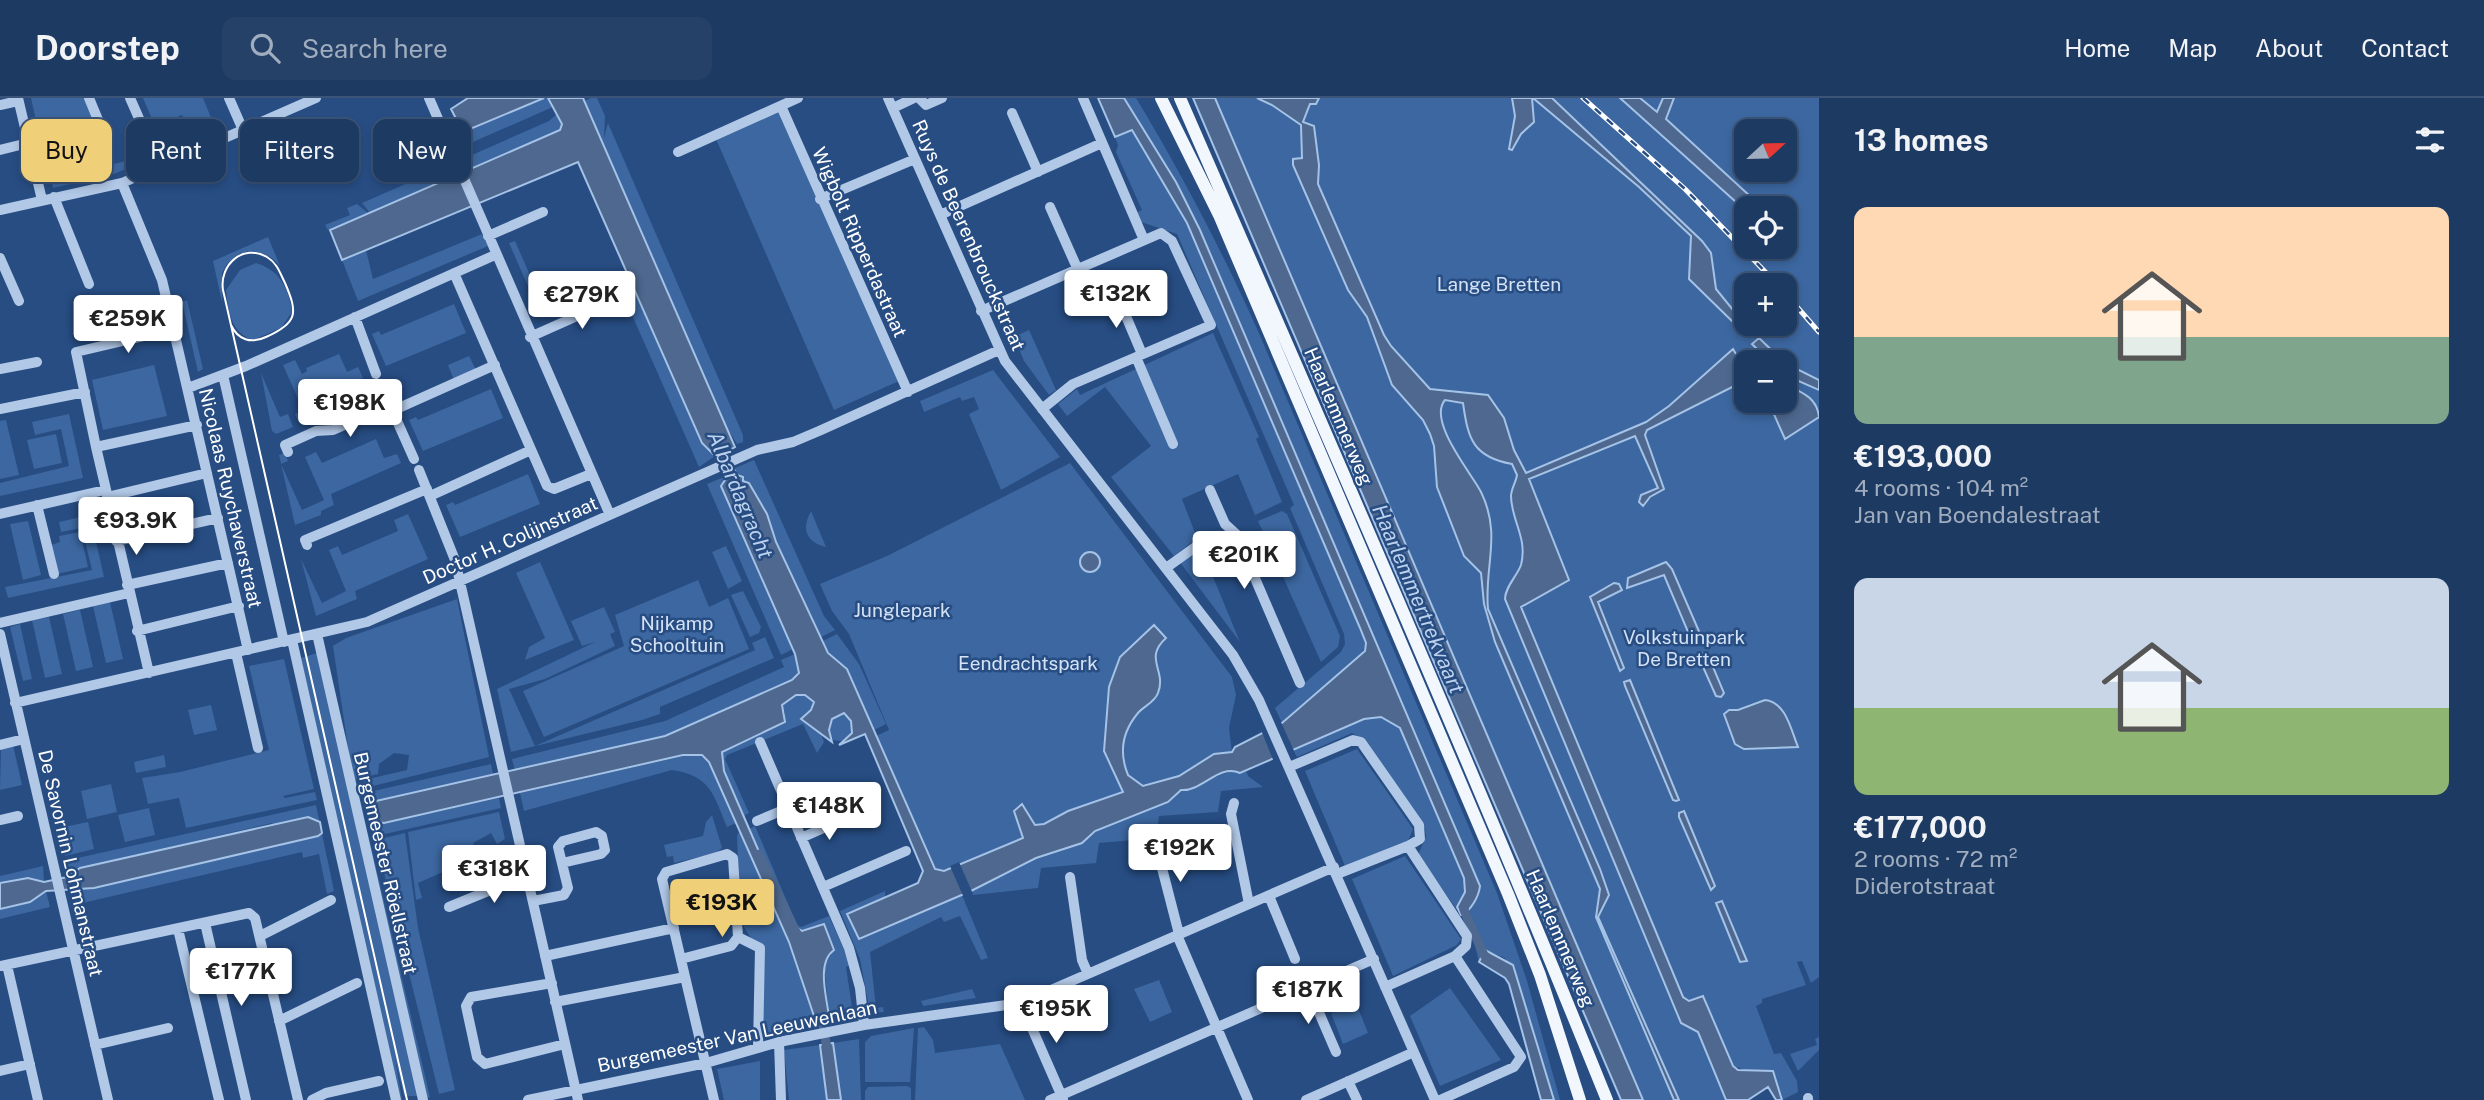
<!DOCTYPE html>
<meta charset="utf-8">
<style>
:root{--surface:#1d3a62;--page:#254168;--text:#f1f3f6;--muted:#a0adbe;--line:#3b5477;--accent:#efcf77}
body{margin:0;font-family:"Public Sans",sans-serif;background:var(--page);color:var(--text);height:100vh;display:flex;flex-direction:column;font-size:26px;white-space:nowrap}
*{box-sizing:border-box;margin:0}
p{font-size:23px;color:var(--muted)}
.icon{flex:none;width:38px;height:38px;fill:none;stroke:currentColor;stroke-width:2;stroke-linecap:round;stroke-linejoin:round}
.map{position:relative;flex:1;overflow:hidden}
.side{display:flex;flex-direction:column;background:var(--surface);width:665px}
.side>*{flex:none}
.guide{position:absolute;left:21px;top:21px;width:665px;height:63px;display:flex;gap:14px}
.needle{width:46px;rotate:68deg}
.tools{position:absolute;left:1734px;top:21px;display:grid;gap:14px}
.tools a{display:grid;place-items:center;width:63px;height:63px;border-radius:14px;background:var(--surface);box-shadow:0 4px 10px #0003,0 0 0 2px var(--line);font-size:35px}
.price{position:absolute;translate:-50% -60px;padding:0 16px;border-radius:7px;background:#fff;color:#222;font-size:23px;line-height:46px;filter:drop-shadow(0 2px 4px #0008)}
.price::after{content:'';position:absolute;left:50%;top:42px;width:21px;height:16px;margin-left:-10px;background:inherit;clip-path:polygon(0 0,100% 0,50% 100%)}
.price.on{background:var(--accent);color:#111}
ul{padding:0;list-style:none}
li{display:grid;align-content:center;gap:14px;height:371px;padding:0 35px}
li span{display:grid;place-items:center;height:217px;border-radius:14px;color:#555}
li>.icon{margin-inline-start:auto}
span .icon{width:126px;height:126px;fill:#fffc;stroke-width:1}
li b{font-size:30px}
h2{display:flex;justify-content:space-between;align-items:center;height:84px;padding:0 35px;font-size:30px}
.tag{padding:0 24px;border-radius:14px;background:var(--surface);box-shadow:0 4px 10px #0003,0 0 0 2px var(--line);font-size:24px;line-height:63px}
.tag.on{background:var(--accent);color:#111}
header{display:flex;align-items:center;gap:42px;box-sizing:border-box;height:98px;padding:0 35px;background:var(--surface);border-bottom:2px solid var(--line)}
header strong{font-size:33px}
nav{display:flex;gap:38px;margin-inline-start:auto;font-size:24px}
.search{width:490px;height:63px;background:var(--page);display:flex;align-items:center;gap:18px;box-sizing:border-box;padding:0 24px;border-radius:14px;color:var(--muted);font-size:26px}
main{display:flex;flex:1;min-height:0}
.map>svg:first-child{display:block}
</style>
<header>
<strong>Doorstep</strong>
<div class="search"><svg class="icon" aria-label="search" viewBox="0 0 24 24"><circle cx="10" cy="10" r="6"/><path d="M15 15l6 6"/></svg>Search here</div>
<nav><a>Home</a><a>Map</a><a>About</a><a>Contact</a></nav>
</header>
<main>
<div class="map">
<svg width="1819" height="1002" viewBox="0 0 1819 1002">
<rect width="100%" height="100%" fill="#274d83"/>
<path fill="#3c67a0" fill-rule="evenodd" d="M31 0H84L98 31 43 54Z
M143 0H203L214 27 191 37 182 17 155 28Z
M544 0H548L553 9 466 47 463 34Z
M591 0H597L605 18 604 40 608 25 743 337V344L737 346 722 322 584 3Z
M1124 0H1136C1182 76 1222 153 1258 233L1497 795 1527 883 1560 1002H1554L1505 860 1485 852 1479 864 1475 848 1461 817 1477 799 1480 787 1200 132 1176 84Z
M1215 0H1819V282L1795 272 1752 246 1770 264H1746V273L1733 251 1669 308 1646 324 1526 375 1516 385 1510 395C1515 419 1527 442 1521 466 1518 478 1505 489 1505 501L1681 925 1698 933 1726 1002H1643ZM1746 33H1785V72H1746ZM1746 110H1785V149H1746ZM1746 187H1785V226H1746Z
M781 12 899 283 834 312 716 41Z
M558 15 562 26 560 32 467 72 463 61 549 23Z
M1132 32 1187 125 1366 545 1362 557 1282 625 1275 610 1341 554 1345 546 1344 536 1290 410 1294 407 1177 136 1141 124 1136 115 1142 112 1116 54 1118 47 1115 39Z
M141 59 143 63 114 76 53 90 51 78 90 61 95 71Z
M451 66 455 78 370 115 362 105Z
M357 106 368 115 328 132 325 127 350 117 347 110Z
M482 136 488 148 358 203 342 162 366 152 373 181Z
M268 139 280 168C261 146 234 149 222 175V204L213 163Z
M515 143 540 200 595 177 598 193 542 220 509 145Z
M256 165C280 172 289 191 292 214L281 230 253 242C231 235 228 213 226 192L240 172Z
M632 186 702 345 715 358 699 369 621 192Z
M187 202 203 271 198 274 182 204Z
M454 206 466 235 386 268 372 236 379 233 381 237Z
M1029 232 1056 292 1049 297 1024 263 1014 239Z
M1213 235 1259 339 1256 341 1282 404 1255 417 1238 376 1182 401 1197 440 1174 458 1111 379 1151 348 1105 289 1067 318 1058 306 1077 291 1080 297Z
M339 256 347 274 358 269 363 280 312 302 317 314 298 323 295 316 303 312 283 267 295 262 302 276 307 273 306 270Z
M469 258 476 272 454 282 448 267Z
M154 267 167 318 103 332 92 282Z
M993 272 1060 359 1001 392 969 316 979 311 974 299 962 303 960 299 924 314 920 303Z
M261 275 280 319 288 316 293 329 276 336 272 333Z
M1785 277 1819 292V879L1811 885 1802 863 1797 864 1806 887 1762 901V905L1756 908 1774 956 1781 955 1797 983 1798 994 1782 1002V997L1745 972 1733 968 1704 898 1689 903 1683 900 1521 509 1569 482 1529 382 1635 338 1658 390 1641 397 1645 404 1664 391 1645 337 1647 332 1742 284H1746V303H1785Z
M491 291 503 320 423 353 409 322 416 319 418 322Z
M69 316 83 380 0 398V385L69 368 61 331 35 337 32 324Z
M6 322 19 377 0 381V323Z
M56 336 62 365 34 371 27 342Z
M376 341 384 360 397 356 401 365 331 396 334 407 321 413V417L295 427 279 357 285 355 288 363 281 366 302 412 324 402 305 359 316 354 322 365Z
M754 362 824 518 835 532 821 539 776 444 767 416 749 385 743 383 733 371Z
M1070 365 1232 579 1236 597 1229 630 1232 654 1212 659 1179 678 1105 702 951 780 935 771 876 638 889 632 849 536 832 513 820 486 887 458Z
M528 376 540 406 460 439 446 407 453 404 455 407Z
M724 379 721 388 793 551 781 557 707 386Z
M811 413 826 449C806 444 801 431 811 413Z
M1282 413 1287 416 1340 538 1338 549 1321 564 1258 423Z
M408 416 428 461 355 493 357 501 316 518 301 461 322 505 346 493 329 452 338 448 342 457 398 433 394 422Z
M90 417 104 479 8 500 5 489 92 472 82 430 61 434 59 424Z
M28 423 41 477 23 482 10 426Z
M80 434 88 469 57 476 51 447 60 444 59 438Z
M726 448 742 483 728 491 712 454Z
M1201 450 1240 544 1179 463Z
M540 464 574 542 525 562 529 549 545 540 516 475Z
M698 482 709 509 728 500 749 551 544 639 523 593 624 548 615 517Z
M743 493 761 529 759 535 750 539 731 497Z
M457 501 489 659 365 690 364 682 407 672 409 657 394 655 379 666 378 676 356 681 357 690H354L333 548 346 540Z
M110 504 123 561 106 565 93 508Z
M604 509 615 534 610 536 615 548 545 581 509 591 535 648 755 552 752 545 765 539 774 560 660 609V616L642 622 511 654 497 591 595 544 582 548 571 523Z
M80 512 93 569 76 573 63 516Z
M49 519 62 576 45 580 32 522Z
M20 526 32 581 23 583 10 529Z
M837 536 859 566 886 626 874 632 847 571 831 558 823 543Z
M320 554 419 998H404L395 960 402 1002H399L301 560Z
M795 556 800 571 794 581 665 638 515 673 512 661 665 623 784 569 781 562Z
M284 561 314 691 283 698 285 700 315 694 317 702 186 730 179 700 148 706 142 680 180 674 269 652 249 568Z
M796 597H805L814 604 811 612 801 621 821 636 824 644 817 655 803 626 727 657 725 661 749 715 745 717V724L724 673 722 654 771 631 785 615 782 607Z
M211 607 217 632 194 637 188 612Z
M844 615 851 623 852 636 841 643 833 642 829 632 832 621Z
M1381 619 1400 630 1464 780 1465 794 1457 812 1418 757 1426 739 1425 731 1363 641 1352 635 1297 659 1293 652 1364 621Z
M13 647 22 687 0 692 1 650Z
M1357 651 1413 731 1408 743 1345 768 1305 673Z
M697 655 709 664 736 725 727 729C713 696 711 678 672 672L524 713 520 695Z
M164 657 166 669 136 675 134 664Z
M491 666 493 676 367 705 365 695Z
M1234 672 1240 675 1246 672 1248 678 1263 689 1221 693 1218 714 1159 718 1156 740 1099 745 1096 765 1041 770 1038 790 973 797 971 793 1036 760 1082 745 1095 733 1168 704 1181 692Z
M111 686 117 714 87 721 81 693Z
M355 697H359L361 706 430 999 426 1000Z
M499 700 501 710 376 738 372 723 384 725Z
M316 707 334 793 327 796 319 756 303 760 302 754 74 807 71 790H94L281 748 272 725 80 770 67 779 64 763Z
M149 710 155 737 125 744 118 717Z
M499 714 505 741 497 746 491 735 473 745 476 752 480 751 492 772 486 775 477 759 418 785 422 800 416 802 408 734Z
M712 717 722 750 716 755 674 765 673 758 667 759 664 747 703 738 706 724Z
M88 724 94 751 65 758 59 730Z
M755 728 797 827 801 829 829 818 851 867 846 869 853 916 859 915 858 920 830 925 824 868 827 859 834 852 824 826 802 833 790 825 749 731Z
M740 733 789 844 817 927 756 937V849L740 822 737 737Z
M405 735 418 830 455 992 439 996 376 742Z
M1405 758 1461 841 1457 847 1393 878 1352 781Z
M43 768 44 784 28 780 0 785V778Z
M46 793 50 809 0 821V811L30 804Z
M885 793V800L848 816 859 841 962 797 988 860 981 862 960 818 944 824 941 819 870 854 876 910 883 909 884 914 870 915 860 861 840 813Z
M1159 882 1172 914 1150 924 1134 891Z
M1450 890 1501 962 1440 988 1410 918Z
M972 891 976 900 923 908 921 903Z
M1356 905 1368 935 1343 946 1331 915Z
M924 929 933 942 935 955 1000 946 1025 1002H915L918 930Z
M914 930 910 984H865V944L871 938Z
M1819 939V952L1798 973 1790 956 1817 947 1815 941Z
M859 941 861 1002H841L833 945Z
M820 947 827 1002H789L784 952Z
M760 963V1002H724L717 971Z
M907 988 911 990V1002H865V993L868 989Z"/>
<path fill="#4e688f" stroke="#a5c2e7" stroke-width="2" d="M468 0H544L463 34 451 11Z
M548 0H583L735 349 726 354 737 377 743 379V383L749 385 767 416 776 444 828 555 847 571 935 771 944 773 1023 740 1014 713 1022 706 1035 727 1044 726 1068 713 1123 694 1104 653 1109 589 1120 559 1154 527 1166 540C1143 561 1167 572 1158 595 1155 604 1144 608 1138 615 1122 634 1119 655 1128 677L1143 688 1179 678 1214 656 1232 654 1235 649 1282 625 1365 553 1366 545 1360 530 1187 125 1132 32 1115 39 1098 0H1124L1176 84 1200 132 1480 788C1479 798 1471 813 1461 817L1457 809 1465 794 1464 780 1400 630 1381 619 1364 621 1240 675C1219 665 1202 694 1181 692L1168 704 1095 733 1082 745 1036 760 971 793 859 841 847 816 918 785 923 773 865 636 839 647 852 635 851 623 844 615 832 621 829 632 832 644 801 621 811 612 814 604 805 597H796L782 607 785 624 722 654 724 673 790 825 802 833 824 826 834 852C815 865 828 904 830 925L817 927 789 844 709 664 702 657H683L384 725 371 723 367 705 665 638 792 582 799 575 795 556 721 388 725 382 720 357 715 358 702 345 578 64 342 162 330 132 560 32 562 26Z
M1193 0H1215L1643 1002H1621Z
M1257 0H1319L1316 6H1310L1303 24 1314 28 1319 67 1318 86 1384 237 1391 248 1430 291 1488 297 1504 320 1514 352 1526 375 1646 324 1669 308 1733 251 1746 273V284H1742L1647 332 1645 337 1664 391 1650 399 1643 408 1639 404 1641 397 1658 390 1635 338 1529 381 1569 482 1521 509 1683 899 1689 903 1703 898 1733 968 1738 972 1773 973 1782 1002H1776L1768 989 1748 1002H1726L1698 934 1681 925 1505 501C1505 489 1517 478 1521 467 1528 440 1511 422 1511 398 1511 391 1516 384 1517 377L1512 366C1473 359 1468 341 1463 305L1445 302C1427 323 1472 376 1481 394 1502 437 1484 468 1488 511L1600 771 1609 797 1598 819 1679 1002H1674L1596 819 1600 791 1495 544 1484 506 1481 475 1464 458 1437 389 1434 348 1430 336 1423 322 1392 287 1367 219 1348 192 1293 67V61L1302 60 1301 27 1272 7Z
M1512 0H1532L1534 24 1521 36 1512 52 1509 51 1515 18Z
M1533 0H1552L1702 143 1711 155 1716 191 1742 223 1736 227 1689 181 1691 138 1639 89Z
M1620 0H1640L1657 14 1663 0H1674L1666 21 1763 110H1746V113Z
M1759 240 1784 264H1770L1752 246Z
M1785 265 1819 282V292L1785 277Z
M1785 286C1801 294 1817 299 1819 319L1785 341 1768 303H1785Z
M1080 464a10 10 0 1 1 20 0a10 10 0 1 1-20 0Z
M1666 464 1672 471 1701 538 1698 543 1691 541 1664 477 1627 490 1628 480Z
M1614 485 1619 486 1622 492 1598 504 1624 570 1620 573 1590 499Z
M1703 555 1708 557 1724 595 1721 599 1716 598 1699 560Z
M1630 582 1679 702 1676 703 1673 702 1625 588 1624 584Z
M1765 602C1786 604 1791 632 1798 649L1744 651 1735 646 1724 616 1729 612H1738Z
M1684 713 1715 788 1711 792 1679 719V715Z
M308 719 320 724 322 735 318 738 94 790 46 793 30 804 0 811V785L28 780 44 784 67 779 80 770Z
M1722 803 1724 808 1747 863 1740 864 1716 805Z
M1485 852 1513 867 1554 1002H1541L1509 886 1505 880 1479 864Z
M833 945 841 1002H827L820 947Z"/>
<path fill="#274d83" d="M1280 622 1295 655 1274 664 1261 632Z
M959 764 973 796 964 800 950 768Z"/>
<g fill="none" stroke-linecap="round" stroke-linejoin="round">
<path stroke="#4e688f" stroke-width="9" d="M759 756 798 838
M1465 807 1464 812 1484 857 1490 863
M821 915 828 956"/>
<path stroke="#476896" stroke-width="10" stroke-dasharray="10 5" stroke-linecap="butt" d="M1205 442 1219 436"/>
<path stroke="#b1c8e7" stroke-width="10" d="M18 0 42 102
M130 0 160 68
M229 0 243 32
M429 0 610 417
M888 0 1005 263 1233 557 1259 602 1435 1002
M919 0 926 7 942 0
M1083 0 1144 142
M0 7 18 3
M781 8 908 294
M893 10 914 0
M1012 15 1038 74
M0 52 28 45
M678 54 798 0
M33 65 103 34 89 0
M122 85 162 182 248 552
M54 99 89 186
M820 101 915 61
M1050 109 1078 172
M0 112 122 85 316 0
M940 117 1102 45
M488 138 543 114
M0 160 19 203
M454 175 547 388 554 391 591 376
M1117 197 1142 256
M981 213 1161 135 1172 143 1211 227 1073 286 1042 311
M355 219 376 276
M174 231 76 254 96 349 197 327
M530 239 622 198
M1136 259 1173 346
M0 271 37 264
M223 277 284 544
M381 287 414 361
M188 290 246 268 495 157
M0 311 85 294
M392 313 495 267
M96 349 149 575
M288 354 285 347 316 333 333 332 390 307
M419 372 455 462 578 1002
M1210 392 1225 426 1236 436 1300 585
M430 398 531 352
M107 399 207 375
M37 407 54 476
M0 416 105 392
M116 443 218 420
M307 447 305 442 427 391
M1166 470 1205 442
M127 487 228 465
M0 525 129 495
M137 533 239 508
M0 536 108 1002
M317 536 423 1002
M292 542 396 1002
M236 555 258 650
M15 605 367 524 757 352 793 344 819 333 999 252
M760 644 849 850 860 890 864 927
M0 647 24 641
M1289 669 1353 642 1361 644 1419 727 1420 741 1408 748 1467 838 1466 848 1455 858 1521 959 1514 969 1440 1002
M1234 705 1231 716 1249 806
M0 722 18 718
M757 723 788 710
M801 740 844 721
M1155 743 1179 836
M1337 776 1408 748
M1070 779 1082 862 1088 876
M823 789 906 753
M1269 798 1295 861
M533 803 564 797 568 790 558 749 563 743 596 734 602 738 605 752 601 756 562 765
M449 809 527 777
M205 825 246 1002
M178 831 219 1002
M1177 837 1248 1002
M260 838 331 802
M545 858 674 830
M681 861 731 848 738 839
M7 867 38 1002
M0 868 249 815 255 820 298 1002
M552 885 471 899 466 908 477 959 485 966 565 946
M1308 889 1336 954
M1385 889 1455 858
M555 904 685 879
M1021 905 1063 1001
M279 923 357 885
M779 944 781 1002
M95 947 168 930
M0 973 30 966
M1348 983 1357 1002
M1808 1000V1002
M312 1002 326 995 379 983
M528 1002 706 965 779 944 864 927 1021 905 1334 769
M714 1002 662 781 666 774 727 756 733 760 738 839 760 850 758 949
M1050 1002 1374 861
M1306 1002 1414 954"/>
<path stroke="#f2f6fd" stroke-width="12" d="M1161 0 1219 117 1508 796 1540 877 1580 1002
M1180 0C1325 333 1471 665 1607 1002"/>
<path stroke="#fff" stroke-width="2" d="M231 227C238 242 251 246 266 239 298 225 298 215 285 185 280 175 277 165 267 159 243 145 219 167 223 192L407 1002"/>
<g stroke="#fff" stroke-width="5">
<path id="rail" d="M1583 0 1685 91 1778 187
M1785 195 1819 234"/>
</g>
<use href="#rail" stroke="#274d83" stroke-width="2.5" stroke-dasharray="8" stroke-linecap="butt"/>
</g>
<g text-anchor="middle" stroke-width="5" stroke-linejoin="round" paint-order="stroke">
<g font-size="19" fill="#fff" stroke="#274d83">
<text transform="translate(969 137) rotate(66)" y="7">Ruys de Beerenbrouckstraat</text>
<text transform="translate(860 144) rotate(66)" y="7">Wigbolt Ripperdastraat</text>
<text transform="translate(1339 318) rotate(67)" y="7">Haarlemmerweg</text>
<text transform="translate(231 400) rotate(77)" y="7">Nicolaas Ruychaverstraat</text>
<text transform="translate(510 442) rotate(-24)" y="7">Doctor H. Colijnstraat</text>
<text transform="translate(71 765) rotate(77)" y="7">De Savornin Lohmanstraat</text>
<text transform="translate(386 765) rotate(77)" y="7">Burgemeester Röellstraat</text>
<text transform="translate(1561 840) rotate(67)" y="7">Haarlemmerweg</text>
<text transform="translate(737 938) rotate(-12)" y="7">Burgemeester Van Leeuwenlaan</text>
</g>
<g font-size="19" fill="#d4e2f6" stroke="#274d83">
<text x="1499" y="193">Lange Bretten</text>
<text x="902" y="519">Junglepark</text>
<text x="677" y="532">Nijkamp<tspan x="677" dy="22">Schooltuin</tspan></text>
<text x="1684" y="546">Volkstuinpark<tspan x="1684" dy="22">De Bretten</tspan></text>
<text x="1028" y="572">Eendrachtspark</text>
</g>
<g font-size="21" font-style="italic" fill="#bcd2ee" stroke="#274d83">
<text transform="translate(740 397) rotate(67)" y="7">Albardagracht</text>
<text transform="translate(1418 501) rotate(67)" y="7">Haarlemmertrekvaart</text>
</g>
</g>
</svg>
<div class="tools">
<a><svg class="needle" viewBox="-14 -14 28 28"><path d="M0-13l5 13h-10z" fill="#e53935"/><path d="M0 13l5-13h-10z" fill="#a0adbe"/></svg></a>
<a><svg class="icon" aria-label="locate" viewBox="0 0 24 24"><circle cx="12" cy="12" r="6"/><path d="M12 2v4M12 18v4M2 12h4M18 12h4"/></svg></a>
<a>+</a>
<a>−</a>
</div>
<b class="price" style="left:1116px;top:232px">€132K</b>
<b class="price" style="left:582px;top:233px">€279K</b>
<b class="price" style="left:128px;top:257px">€259K</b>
<b class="price" style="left:350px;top:341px">€198K</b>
<b class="price" style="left:136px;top:459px">€93.9K</b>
<b class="price" style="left:1244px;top:493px">€201K</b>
<b class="price" style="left:829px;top:744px">€148K</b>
<b class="price" style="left:1180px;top:786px">€192K</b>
<b class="price" style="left:494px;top:807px">€318K</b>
<b class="price on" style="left:722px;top:841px">€193K</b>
<b class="price" style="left:241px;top:910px">€177K</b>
<b class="price" style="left:1308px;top:928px">€187K</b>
<b class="price" style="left:1056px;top:947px">€195K</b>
<div class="guide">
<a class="tag on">Buy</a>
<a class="tag">Rent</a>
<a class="tag">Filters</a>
<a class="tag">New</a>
</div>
</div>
<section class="side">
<h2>13 homes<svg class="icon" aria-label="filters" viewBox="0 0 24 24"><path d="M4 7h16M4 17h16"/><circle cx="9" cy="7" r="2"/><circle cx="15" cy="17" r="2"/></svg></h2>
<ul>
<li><span style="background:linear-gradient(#ffd9b3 60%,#7fa58c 0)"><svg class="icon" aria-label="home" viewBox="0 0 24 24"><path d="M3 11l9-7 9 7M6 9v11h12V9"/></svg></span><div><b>€193,000</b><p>4 rooms · 104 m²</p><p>Jan van Boendalestraat</p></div></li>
<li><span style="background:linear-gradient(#c9d6e8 60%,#8fb573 0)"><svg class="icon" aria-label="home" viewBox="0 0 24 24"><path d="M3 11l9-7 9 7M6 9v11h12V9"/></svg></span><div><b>€177,000</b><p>2 rooms · 72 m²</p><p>Diderotstraat</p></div></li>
</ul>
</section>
</main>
